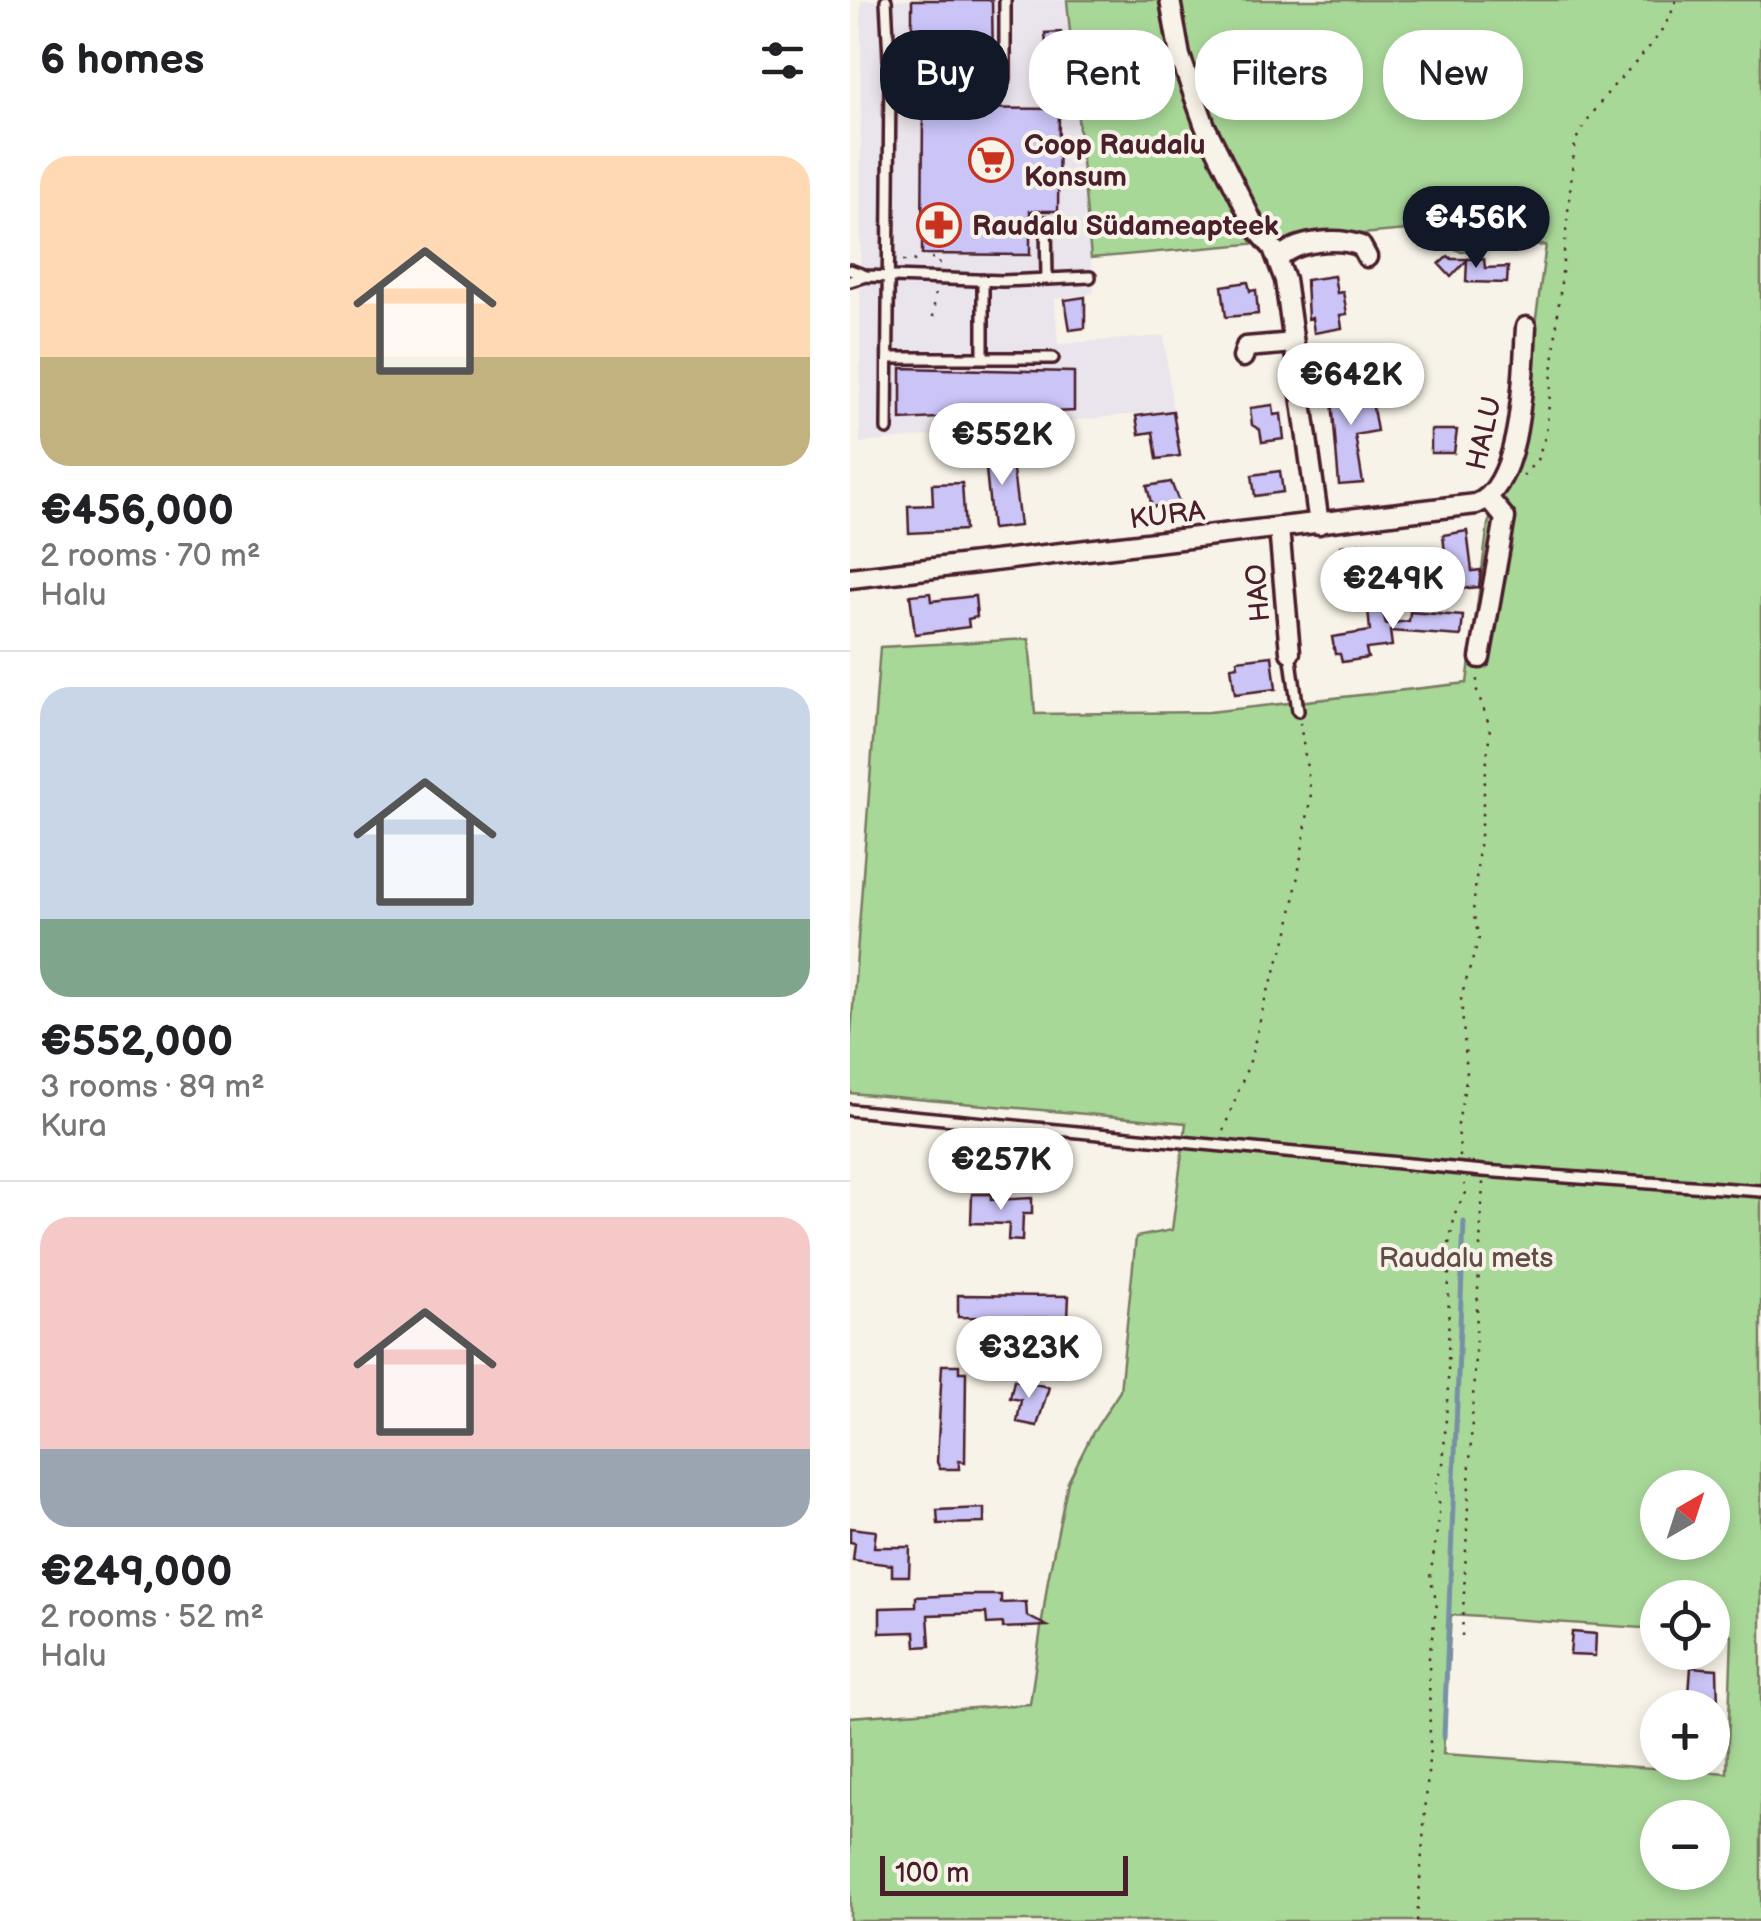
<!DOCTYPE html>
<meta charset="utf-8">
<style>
:root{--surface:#fff;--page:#f6f6f6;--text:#202124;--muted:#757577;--line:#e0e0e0;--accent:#111827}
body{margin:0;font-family:"Balsamiq Sans",sans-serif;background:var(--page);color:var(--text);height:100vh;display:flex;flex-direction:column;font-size:38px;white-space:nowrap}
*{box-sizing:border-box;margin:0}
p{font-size:32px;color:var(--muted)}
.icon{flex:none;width:55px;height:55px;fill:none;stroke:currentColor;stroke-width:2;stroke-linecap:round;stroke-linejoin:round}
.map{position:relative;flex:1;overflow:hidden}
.drawer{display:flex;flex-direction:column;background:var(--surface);width:850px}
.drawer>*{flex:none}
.top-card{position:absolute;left:30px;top:30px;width:730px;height:90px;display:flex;gap:20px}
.needle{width:65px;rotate:39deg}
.fabs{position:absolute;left:790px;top:1470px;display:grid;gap:20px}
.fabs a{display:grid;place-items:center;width:90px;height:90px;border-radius:50%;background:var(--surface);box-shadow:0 5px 15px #0003;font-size:50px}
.scale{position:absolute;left:30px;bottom:25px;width:248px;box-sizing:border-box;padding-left:10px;border:5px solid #4a1f2b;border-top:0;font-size:28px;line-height:35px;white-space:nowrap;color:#4a1f2b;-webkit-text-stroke:8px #f7f3e8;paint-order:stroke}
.price{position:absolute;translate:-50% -85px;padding:0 22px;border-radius:35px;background:#fff;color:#222;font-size:32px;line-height:65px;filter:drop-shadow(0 2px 5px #0008)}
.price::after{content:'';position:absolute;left:50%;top:60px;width:30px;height:22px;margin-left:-15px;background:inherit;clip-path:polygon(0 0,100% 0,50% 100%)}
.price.active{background:var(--accent);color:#fff}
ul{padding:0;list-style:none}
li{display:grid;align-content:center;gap:20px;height:530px;padding:0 40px}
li+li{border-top:2px solid var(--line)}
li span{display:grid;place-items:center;height:310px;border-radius:30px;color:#555}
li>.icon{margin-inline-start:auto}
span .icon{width:180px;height:180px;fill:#fffc;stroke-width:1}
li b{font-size:42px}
h2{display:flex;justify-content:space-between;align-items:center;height:120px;padding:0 40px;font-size:42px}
.tag{padding:0 35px;border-radius:40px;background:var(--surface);box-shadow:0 5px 15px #0003;font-size:35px;line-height:90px}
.tag.active{background:var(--accent);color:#fff}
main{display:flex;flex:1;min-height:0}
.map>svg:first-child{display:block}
</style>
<main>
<section class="drawer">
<h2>6 homes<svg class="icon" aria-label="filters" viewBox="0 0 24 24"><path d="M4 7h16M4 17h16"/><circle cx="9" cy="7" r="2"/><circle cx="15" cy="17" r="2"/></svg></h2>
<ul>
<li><span style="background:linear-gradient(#ffd9b3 65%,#c2b280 0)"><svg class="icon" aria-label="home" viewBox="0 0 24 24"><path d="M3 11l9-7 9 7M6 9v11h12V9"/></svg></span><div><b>€456,000</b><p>2 rooms · 70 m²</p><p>Halu</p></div></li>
<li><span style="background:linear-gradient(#c9d6e8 75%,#7fa58c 0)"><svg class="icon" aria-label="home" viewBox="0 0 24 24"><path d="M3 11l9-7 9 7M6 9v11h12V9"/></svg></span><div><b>€552,000</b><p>3 rooms · 89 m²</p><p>Kura</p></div></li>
<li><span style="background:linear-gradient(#f6c9c9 75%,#9aa5b1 0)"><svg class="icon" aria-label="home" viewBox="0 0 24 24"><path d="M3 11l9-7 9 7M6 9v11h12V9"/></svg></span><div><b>€249,000</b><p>2 rooms · 52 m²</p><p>Halu</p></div></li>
</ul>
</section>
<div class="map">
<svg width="911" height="1921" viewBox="0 0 911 1921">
<rect width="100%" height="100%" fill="#f7f3e8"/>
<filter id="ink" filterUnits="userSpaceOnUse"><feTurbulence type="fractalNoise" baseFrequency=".01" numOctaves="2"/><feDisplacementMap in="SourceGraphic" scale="20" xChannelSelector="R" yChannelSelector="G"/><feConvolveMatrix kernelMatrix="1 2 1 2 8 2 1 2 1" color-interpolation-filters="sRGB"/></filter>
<g filter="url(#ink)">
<path fill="#eae5ec" d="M11 0H217L244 293 205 299 208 344 314 336 323 410 10 443Z"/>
<path fill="#a8d898" stroke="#797c62" stroke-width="2.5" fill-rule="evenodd" d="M217 0H911V1921H0V1717L180 1704 198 1580 218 1482 242 1434 270 1391 286 1237 322 1230 336 1123 0 1093V1047L30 647 179 639 185 714 359 712 617 683 638 524C673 437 683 338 696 245L611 252 568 229 241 258ZM808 1488H862V1542H808ZM808 1598H862L863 1633 882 1635 877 1773 593 1754 601 1615 807 1629ZM808 1818H862V1872H808Z"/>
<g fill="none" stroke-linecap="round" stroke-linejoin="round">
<path stroke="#7790a5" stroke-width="5" d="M594 1737 614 1222"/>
</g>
<path fill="#cac4f7" stroke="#4a1f2b" stroke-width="2.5" d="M62 0H142L143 63H62Z
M211 32 215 77 199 79 195 33Z
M73 108 209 109 208 211H180V255L72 254Z
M598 256 602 259H634L635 268 658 267 657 283 616 282 617 260 601 277 589 264Z
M484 276 487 293 493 292 497 314 490 315 492 328 464 333 462 318 458 319 456 280Z
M398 282 400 291 406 290 408 314 376 317 372 286Z
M235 297V328L220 330 215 300Z
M51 368 224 372V411L51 420Z
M519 384 527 431 505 435 513 483 489 485 481 388Z
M423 405 424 415 431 414 434 439 412 442 410 430 402 425 400 408Z
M323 411 330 456 307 459 303 432 289 434 286 416Z
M581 430H607L604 453H581Z
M160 447 170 526 142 529 134 449Z
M430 471 433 492 405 496 402 475Z
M321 482 329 502 302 507 297 486Z
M112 483 115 530 59 533 58 506 83 505 82 484Z
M617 531 622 571 631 570 629 587 599 590 593 535Z
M516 543 521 586 529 585 531 598 510 599 506 570 495 571 491 546Z
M80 593 81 601 125 596 127 617 118 619 119 627 65 634 60 595Z
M518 608 532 609 536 624 559 621 560 612 613 616 611 636 540 631 542 646 516 649 518 658 492 662 490 654H485L482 637 520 631Z
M422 656 426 689 385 694 381 667 388 666 387 660Z
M122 1194H141V1200L182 1198V1214H173L172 1241 158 1240 159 1224 121 1223Z
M108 1295 219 1296 218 1318 108 1317Z
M92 1365H109V1372H116L115 1462 109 1461V1469H90L87 1462Z
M164 1380 199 1387 187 1426 167 1422 171 1400 160 1398Z
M134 1508V1523L88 1524 87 1510Z
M0 1528 26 1531 24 1547H60L59 1576H42V1565L3 1560 5 1543 0 1542Z
M113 1595H151V1603L176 1602 177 1616 197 1626 153 1628V1623L137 1624 136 1613 78 1615 80 1646 66 1647 65 1632 30 1633V1608L66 1607V1597Z
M722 1632 746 1634 745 1656 720 1655Z
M841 1667 867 1669 868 1707 838 1708Z"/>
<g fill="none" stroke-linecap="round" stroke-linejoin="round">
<g stroke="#4a1f2b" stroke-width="16">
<path id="service" d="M36 0 40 77 37 429
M40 77 155 79V0
M196 222 197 278
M0 270 16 276
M0 281 16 276 153 281 240 277
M39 358H203
M133 358V280
M440 652 448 711
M0 1110 633 1171 911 1191"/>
</g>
<g stroke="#4a1f2b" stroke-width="25">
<path id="minor" d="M320 0 330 56 355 126 405 227 423 248 435 280 469 524
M428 260C444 240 488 237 511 246L517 257
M393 357 396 347 444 343
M429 528 440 652
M0 578 626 504C673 486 673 372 676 327
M630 658 655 518 639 499"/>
</g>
<path stroke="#4a1f2b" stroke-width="2.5" stroke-dasharray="2.5 8" stroke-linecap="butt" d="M53 261H64L72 254 90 261 89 266
M83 317 85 294
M673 476 687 460 696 434 725 141C739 119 753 96 772 77 794 53 816 33 826 0
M373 1131 400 1061 415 1000 439 931 461 794 450 723
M610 1157 608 1124 617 1074 611 998 629 938 623 912 640 727 626 688 628 673
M612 1636 633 1182
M567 1921 580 1746 579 1658 587 1603 580 1578 589 1518V1501L584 1489 593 1465 598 1387 599 1244 606 1210 617 1191 614 1184"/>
<use href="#service" stroke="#f7f3e8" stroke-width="9"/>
<use href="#minor" stroke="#f7f3e8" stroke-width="18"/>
</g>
</g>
<defs>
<g id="supermarket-ring" transform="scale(2.25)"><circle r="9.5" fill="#f7f3e8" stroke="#c8321e" stroke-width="1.5"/><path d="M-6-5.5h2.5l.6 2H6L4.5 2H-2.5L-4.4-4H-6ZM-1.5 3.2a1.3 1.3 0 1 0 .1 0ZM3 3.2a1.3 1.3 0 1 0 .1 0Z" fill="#c8321e"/></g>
<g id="pharmacy-ring" transform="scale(2.25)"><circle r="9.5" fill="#f7f3e8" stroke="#c8321e" stroke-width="1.5"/><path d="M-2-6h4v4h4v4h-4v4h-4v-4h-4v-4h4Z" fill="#c8321e"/></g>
</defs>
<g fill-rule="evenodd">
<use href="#supermarket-ring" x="141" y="160"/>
<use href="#pharmacy-ring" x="89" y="225"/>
</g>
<g text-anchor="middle" stroke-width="8" stroke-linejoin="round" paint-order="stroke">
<g font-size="28" font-weight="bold" fill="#4a1f2b" stroke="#f7f3e8" text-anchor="start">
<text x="174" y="154">Coop Raudalu<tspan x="174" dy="32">Konsum</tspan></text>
<text x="122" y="235">Raudalu Südameapteek</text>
</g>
<g font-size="28" fill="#4a1f2b" stroke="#f7f3e8">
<text transform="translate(633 433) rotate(-77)" y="10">HALU</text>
<text transform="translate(317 514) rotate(-7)" y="10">KURA</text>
<text transform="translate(407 593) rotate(-95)" y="10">HAO</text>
</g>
<g font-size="28" fill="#624d46" stroke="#f7f3e8">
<text x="616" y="1267">Raudalu mets</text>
</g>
</g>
</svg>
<div class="fabs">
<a><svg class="needle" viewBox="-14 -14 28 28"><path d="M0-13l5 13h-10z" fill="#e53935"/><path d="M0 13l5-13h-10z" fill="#757577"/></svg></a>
<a><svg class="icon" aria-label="locate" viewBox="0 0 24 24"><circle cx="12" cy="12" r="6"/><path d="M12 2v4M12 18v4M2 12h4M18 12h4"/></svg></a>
<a>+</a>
<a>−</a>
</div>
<div class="scale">100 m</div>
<b class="price active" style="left:626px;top:271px">€456K</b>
<b class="price" style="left:501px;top:428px">€642K</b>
<b class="price" style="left:152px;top:488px">€552K</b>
<b class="price" style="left:543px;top:632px">€249K</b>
<b class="price" style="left:151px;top:1213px">€257K</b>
<b class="price" style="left:179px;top:1401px">€323K</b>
<div class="top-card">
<a class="tag active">Buy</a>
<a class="tag">Rent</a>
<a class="tag">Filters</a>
<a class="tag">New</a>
</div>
</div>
</main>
